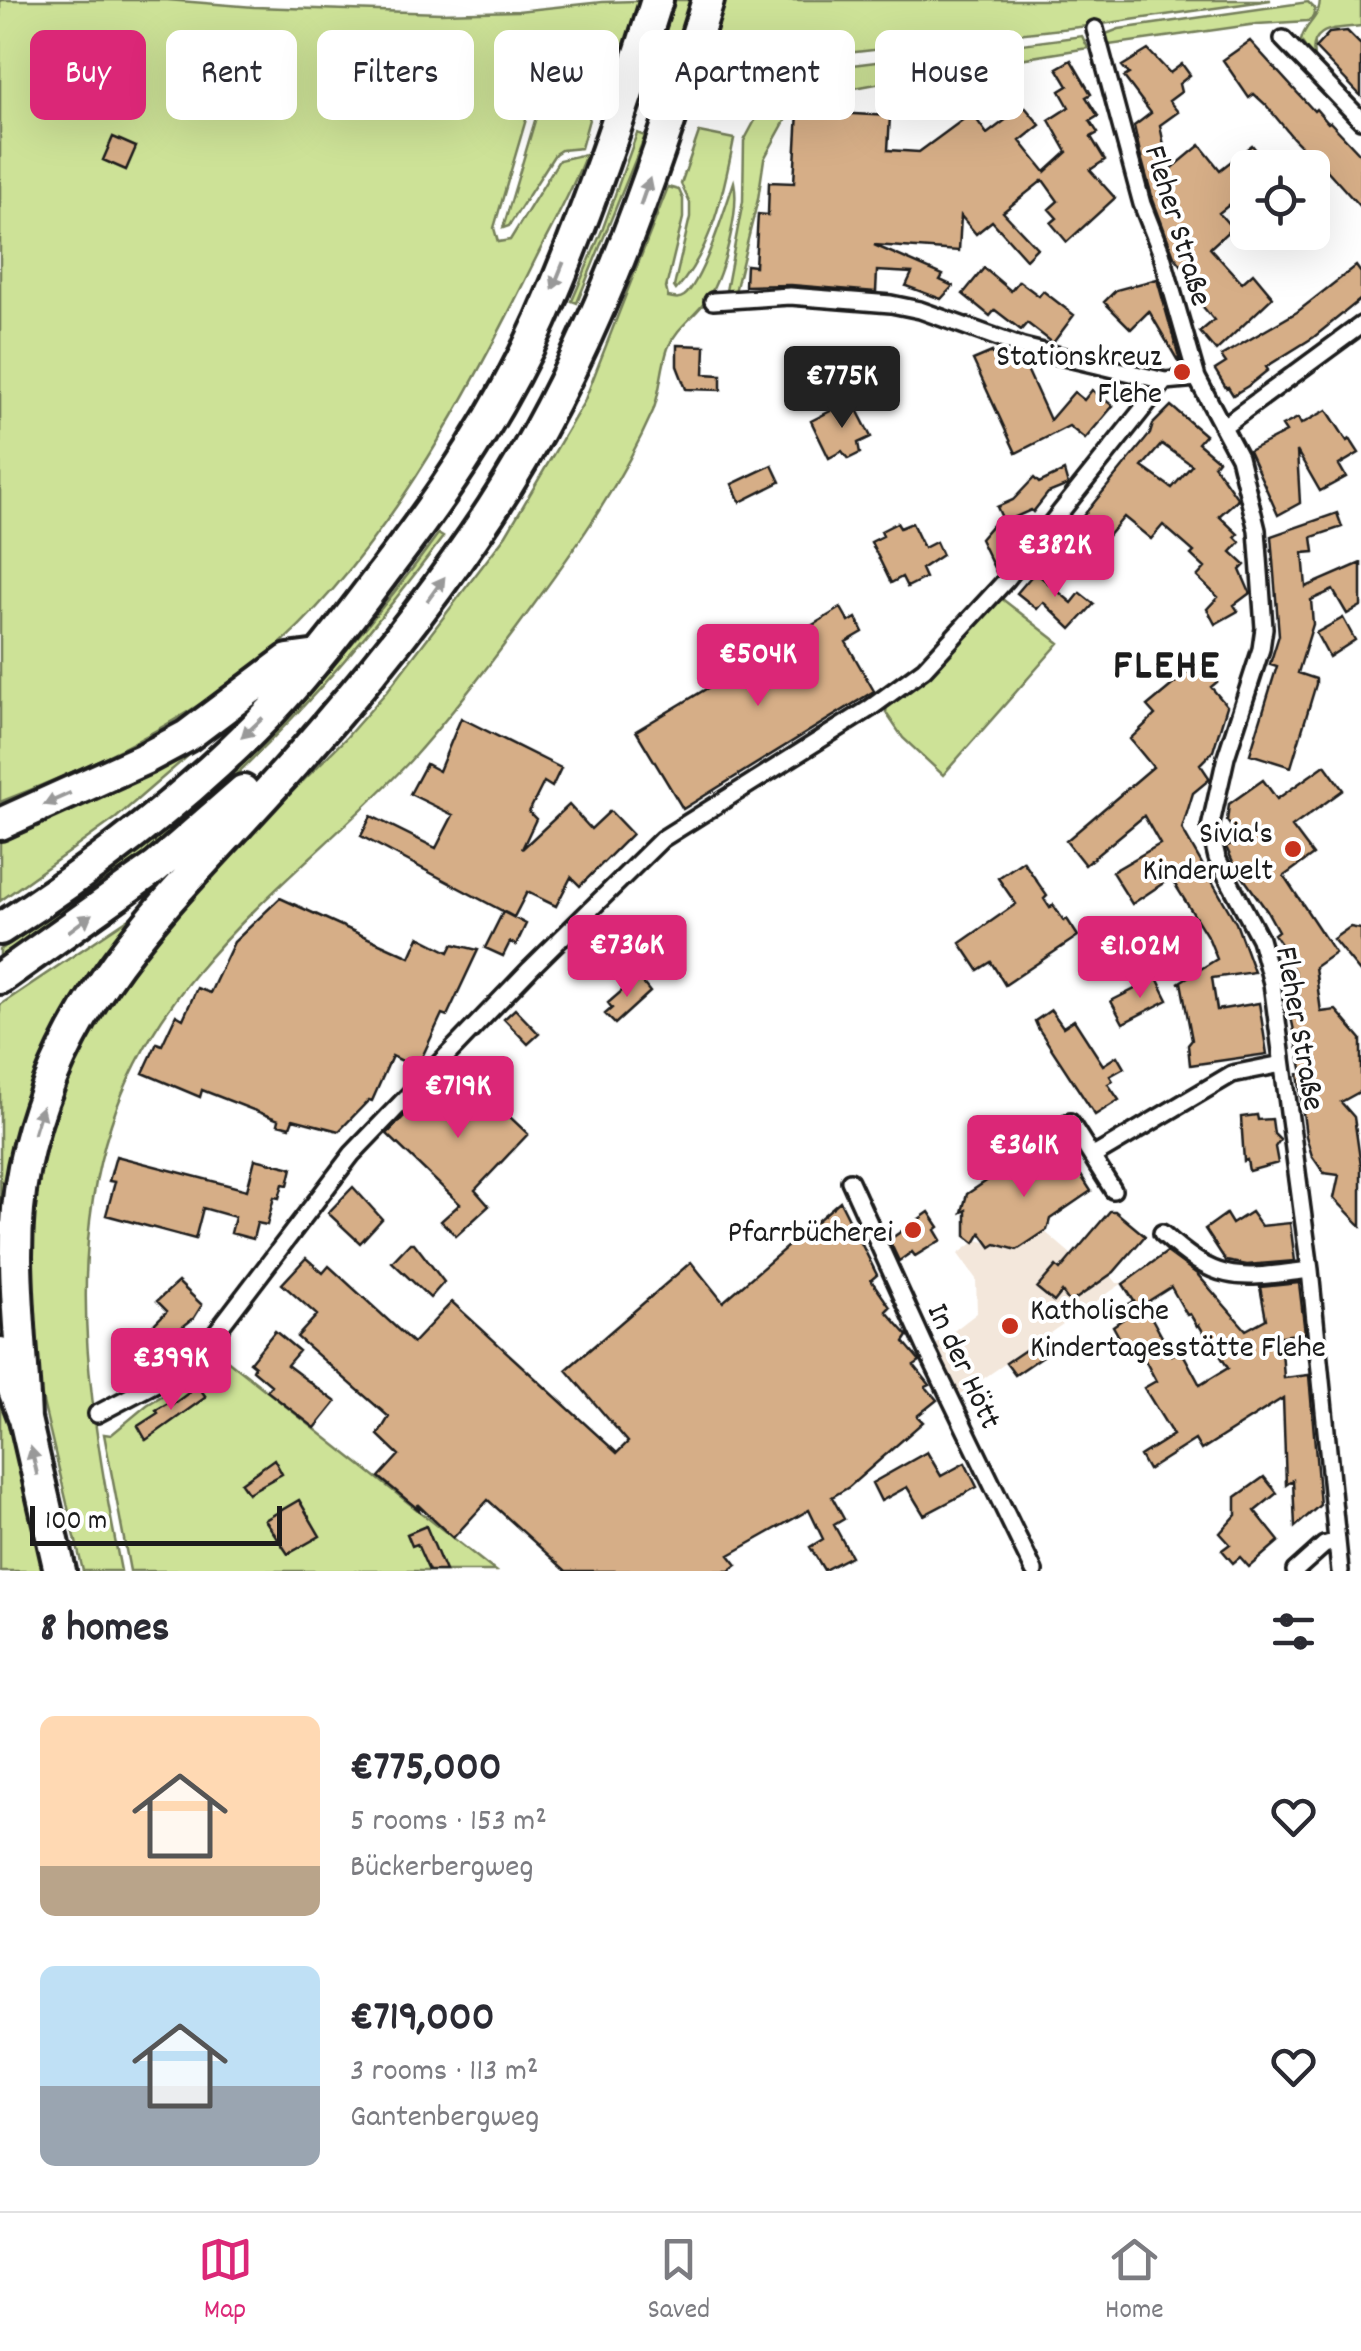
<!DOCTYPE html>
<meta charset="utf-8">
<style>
:root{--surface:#fff;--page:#f2f2f3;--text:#2b2b33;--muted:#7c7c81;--line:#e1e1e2;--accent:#db2777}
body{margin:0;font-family:Dekko,sans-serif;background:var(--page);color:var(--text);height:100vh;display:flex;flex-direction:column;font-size:38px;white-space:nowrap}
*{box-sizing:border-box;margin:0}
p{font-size:32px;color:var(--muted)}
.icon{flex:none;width:55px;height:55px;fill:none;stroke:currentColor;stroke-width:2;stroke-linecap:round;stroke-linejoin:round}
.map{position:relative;height:1571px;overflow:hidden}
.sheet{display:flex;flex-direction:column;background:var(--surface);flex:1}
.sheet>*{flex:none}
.top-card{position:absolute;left:30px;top:30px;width:1302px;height:90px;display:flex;gap:20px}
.tools{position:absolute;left:1230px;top:150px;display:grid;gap:20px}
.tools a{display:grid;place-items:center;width:100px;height:100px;border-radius:15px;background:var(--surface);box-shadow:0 10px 40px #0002;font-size:50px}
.scale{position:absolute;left:30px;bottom:25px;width:252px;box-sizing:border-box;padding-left:10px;border:5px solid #1c1c1c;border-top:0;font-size:28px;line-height:35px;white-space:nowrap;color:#1c1c1c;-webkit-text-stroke:8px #fff;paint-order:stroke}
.price{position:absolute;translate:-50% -85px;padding:0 22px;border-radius:10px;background:var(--accent);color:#fff;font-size:32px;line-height:65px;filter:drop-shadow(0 2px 5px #0008)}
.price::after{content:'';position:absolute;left:50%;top:60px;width:30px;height:22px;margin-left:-15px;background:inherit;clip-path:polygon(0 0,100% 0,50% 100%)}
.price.on{background:#222;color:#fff}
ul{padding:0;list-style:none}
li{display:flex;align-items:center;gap:30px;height:250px;padding:0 40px}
li span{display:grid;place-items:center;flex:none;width:280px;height:200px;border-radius:15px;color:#555}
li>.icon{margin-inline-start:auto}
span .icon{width:120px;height:120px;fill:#fffc;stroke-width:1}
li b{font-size:42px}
h2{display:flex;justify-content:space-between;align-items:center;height:120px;padding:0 40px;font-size:42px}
.pill{padding:0 35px;border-radius:15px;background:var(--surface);box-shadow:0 10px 40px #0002;font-size:35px;line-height:90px}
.pill.on{background:var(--accent);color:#fff}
.tabs{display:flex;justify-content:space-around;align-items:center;height:140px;border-top:2px solid var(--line);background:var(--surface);font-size:28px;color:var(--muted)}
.tabs a{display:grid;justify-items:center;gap:5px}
.tabs .on{color:var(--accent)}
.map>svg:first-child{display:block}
</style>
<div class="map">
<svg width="1361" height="1571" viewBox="0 0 1361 1571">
<rect width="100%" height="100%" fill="#fff"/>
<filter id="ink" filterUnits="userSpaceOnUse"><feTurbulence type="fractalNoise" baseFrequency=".01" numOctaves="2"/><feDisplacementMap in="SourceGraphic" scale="20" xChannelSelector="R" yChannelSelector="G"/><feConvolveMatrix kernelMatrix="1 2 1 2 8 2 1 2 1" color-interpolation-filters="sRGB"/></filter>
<g filter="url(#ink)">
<path fill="#f3e7db" d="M1043 1230 1072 1255 1084 1242 1117 1283H1123L955 1398 933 1347 977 1313 976 1279 958 1254 977 1240 1009 1248Z"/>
<path fill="#cde297" stroke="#747f5a" stroke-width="2.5" d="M0 0H167L254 7 441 13 518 11 602 2 671 0H1271L1088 26 820 56 788 69 746 105 731 112 706 108 712 87 606 53 590 55 527 84 532 101 541 102 527 116 494 228 498 242 510 240 559 160 586 154C571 194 549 231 530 270 466 400 378 563 265 657 186 722 95 765 0 802Z
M1320 0H1361V26C1335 29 1306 26 1315 62L1301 41C1304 24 1320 19 1320 0Z
M1308 2 1315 9 1313 17 1308 21 1257 24 1102 46 1106 34 1119 29Z
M1082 36 1088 48 964 68 963 61 970 51Z
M940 54 950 60 951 70 807 97 791 110 764 159 758 199 734 296 726 291 743 201 744 141 759 113 777 94 820 69Z
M567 108 591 112 581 148 561 150 555 154 509 226 503 228 537 114 548 109Z
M699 132 734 139C724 190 712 250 676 290L674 287 690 217V203L681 184Z
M637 133 645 136 577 303 572 301 603 228Z
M734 182C740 211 724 272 708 298 696 316 677 326 668 348 661 368 661 390 653 411 622 481 580 542 535 603 496 657 455 711 410 761 300 878 163 963 111 1124 63 1269 93 1426 121 1571H83L43 1402 30 1331 29 1206 50 1120 80 1046 135 960 199 885 345 739 388 690 506 535 584 402 668 187 679 190 683 199V218L666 288 668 297C675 298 678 300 684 296 702 283 726 206 734 182Z
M438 534 443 537C315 709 183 843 0 957V950C173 839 318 701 438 534Z
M997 595 1059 643 943 775 903 738 886 713 887 705Z
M218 730 116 818 0 901V837Z
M137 913 106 952 68 1011 53 1042 3 1212 0 1258V1005Z
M212 1348 495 1571H130L104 1434 111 1435 147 1405 186 1381Z
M0 1391 47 1571H0Z"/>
<path fill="#d6ae87" stroke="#1c1c1c" stroke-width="2.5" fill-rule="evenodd" d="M1347 31 1361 45V96L1315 48 1329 33Z
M1250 41 1314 111 1316 109 1328 123 1330 122 1361 155V208L1309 150 1307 152 1293 138 1266 105 1254 94 1249 98 1223 60Z
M1148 50 1170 73 1182 64 1190 75 1179 84 1181 92 1169 101 1178 112 1160 125 1169 171 1200 145 1220 170 1252 145 1270 168H1248V190L1219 213 1232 228 1210 248 1242 283 1253 273 1273 297 1216 351 1200 332 1214 320 1188 289 1196 283 1174 256 1153 200 1140 153 1134 126 1151 113 1124 77 1129 74 1122 66Z
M1071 60 1091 94 1086 97 1098 116 1090 121 1098 133 1091 137 1105 160 1090 170 1115 198 1067 242 1051 223 1057 218 1049 209 1058 201 1043 180 1003 212 1037 248 1026 259 992 221 976 234 961 216 959 251 874 245 943 275 940 280 953 286 941 299 906 286 912 273 877 271 876 292 791 285 745 286 746 265 755 266 758 214 768 215 769 182 794 183 798 111 890 116 888 150 919 152 972 113 987 134 1024 106 1040 125 1020 141 1045 172 1067 152 1049 120 1069 107 1060 91 1068 86 1057 68Z
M113 137 136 147 126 170 103 160Z
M1356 266 1361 273V299L1314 337 1266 367 1268 370 1248 386 1233 395 1228 387 1226 388 1215 370 1226 363 1221 356 1297 312Z
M984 268 1011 291 1019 281 1039 296 1043 291 1074 315 1053 343 1027 323 1021 330 995 310 990 316 963 294Z
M1157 279 1182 368 1149 311 1131 329 1104 302 1116 290Z
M677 345 705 346 704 374 721 375V390L686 389 677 366Z
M992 352 998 366 1016 357 1022 358 1050 420 1074 392 1084 400 1092 390 1113 406 1085 439 1069 426 1016 453 973 360Z
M852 400 871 437 858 443 860 453 848 459 842 451 829 458 811 421Z
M1171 406 1205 435 1198 443 1218 460 1214 465 1238 499 1219 516 1238 534 1235 537 1240 542 1231 552 1245 565 1240 570 1250 593 1234 605 1238 611 1215 624 1207 609 1218 597 1197 577 1205 568 1191 555 1194 552 1163 525 1151 539 1124 517 1106 538 1099 533 1080 556 1077 553 1065 568 1064 553 1057 548 1150 434 1153 424ZM1162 444 1192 465 1172 488 1142 467Z
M1327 410 1347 441 1350 439 1359 453 1339 465 1346 477 1320 491 1297 451 1300 503 1278 515 1249 451 1286 432 1282 426 1298 418 1301 424Z
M772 465 780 482 740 502 732 484Z
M1064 471 1068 485 1048 493 1033 512 1031 510 1004 522 997 507 1013 500 1034 478 1039 483Z
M1337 513 1342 527 1312 537 1314 552 1303 553 1306 587 1361 563V606L1347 614 1333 590 1311 600 1313 624 1298 673 1316 679V684L1291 767 1250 754 1277 666 1270 664 1279 635 1271 536Z
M897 523 900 528 912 523 924 548 936 542 942 555 921 569 925 578 907 587 902 577 891 583 871 542 883 536 881 531Z
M993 524 1019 544 996 572 980 539Z
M1035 572 1072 603 1080 593 1094 604 1071 629 1043 602 1037 609 1017 593Z
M841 608 849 622 856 618 863 632 846 642 874 691 683 809 636 731Z
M1343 618 1355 640 1329 657 1316 633Z
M1200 662 1217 682 1211 687 1227 706 1213 751 1200 764 1210 779 1193 793 1182 829 1236 923 1254 972 1212 978 1217 1010 1259 1003 1267 1054 1190 1065 1188 1045 1192 1040 1181 982 1178 983 1217 959 1209 939 1171 878 1132 904 1112 872 1160 844 1144 816 1085 865 1066 841 1153 767 1130 739 1155 715 1147 706Z
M461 718 561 768 552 787 544 782 529 812 536 819 522 849 569 805 591 829 610 811 632 834 580 886 571 877 556 906 527 892 514 917 361 836 371 816 436 848 453 815 410 794 426 764 439 771Z
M1325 765 1343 790 1292 827 1313 855 1284 876 1335 953 1315 967 1321 1012 1336 1010 1361 1039V1091L1341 1102 1354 1117 1361 1166V1226L1334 1198 1339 1175 1324 1173 1312 1156 1306 1136 1298 1074 1303 1073 1287 998 1299 996 1295 972 1286 958 1289 956 1274 934 1278 931 1267 911 1235 866 1226 847 1240 839 1227 821 1229 804 1263 780 1277 799Z
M1023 861 1047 896 1044 899 1050 908 1053 905 1064 921 1067 919 1078 936 1005 985 991 962 978 970 960 943 1016 904 998 878Z
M280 898 410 957 419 937 449 952 453 944 478 950 447 1016 442 1014 417 1068 392 1056 372 1101 369 1100 339 1131 293 1119 290 1127 278 1124 279 1120 202 1090 200 1097 143 1073 157 1043 162 1045 176 1015 183 1019 197 988 210 993 234 942Z
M503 912 526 924 516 945 510 942 503 956 485 948Z
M1350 927 1361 929V973L1333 939Z
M638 977 650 992 615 1024 605 1014 612 1008 608 1003Z
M1157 978 1168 1000 1123 1023 1111 1001Z
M515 1009 539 1034 528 1044 504 1019Z
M1051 1010 1063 1027 1074 1020 1103 1065 1117 1056 1124 1068 1110 1076 1113 1081 1108 1084 1119 1100 1095 1115 1038 1028 1035 1021Z
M454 1064 528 1134 475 1190 489 1206 456 1236 441 1221 460 1204 387 1134Z
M1257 1115 1258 1120 1272 1119 1274 1134 1280 1140 1275 1147 1278 1163 1249 1171 1247 1160 1244 1161 1241 1117Z
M1060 1143 1091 1191 1050 1219 1047 1230 1017 1250 996 1244 991 1247 981 1233 975 1243 966 1236V1210L962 1212 967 1194 1006 1168 1015 1171Z
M116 1156 247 1190 255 1159 292 1168 288 1185 283 1184 279 1198 274 1197 267 1225 257 1223 253 1239 231 1233 235 1217 203 1208 195 1239 106 1215 115 1182 109 1181Z
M353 1187 382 1219 360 1243 328 1213Z
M840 1201 877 1275 871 1280 890 1307 886 1311 908 1336 904 1342 920 1361 914 1365 930 1385 926 1387 937 1400 917 1416 923 1422 849 1487 832 1497 844 1519 834 1525 851 1556 824 1570 810 1547 823 1539 809 1510 729 1555 737 1565 729 1571H566L488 1500 453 1538 417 1504 419 1510 379 1477 399 1455 378 1435 389 1417 297 1337 317 1315 282 1284 306 1258 323 1273 329 1266 413 1343 452 1302 617 1453 628 1442 566 1370 691 1262 723 1302Z
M1110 1211H1115L1145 1236 1114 1272 1070 1303 1062 1292 1054 1302 1037 1288 1056 1266 1060 1270Z
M929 1212 939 1227 935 1230 941 1240 915 1256 912 1252 899 1261 889 1240Z
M1251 1212 1261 1226 1290 1223 1295 1261 1247 1265 1226 1261 1205 1229 1226 1214 1232 1224Z
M410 1243H414L444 1282 430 1298 392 1262Z
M1167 1252 1197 1274 1246 1330 1266 1319 1260 1287 1299 1283 1305 1333 1281 1336 1284 1378 1309 1375 1320 1505 1295 1527 1293 1480 1286 1485 1283 1398 1201 1450 1195 1440 1148 1470 1140 1456 1173 1435 1144 1388 1156 1381 1139 1349 1129 1355 1113 1326 1129 1315 1124 1307 1134 1301 1123 1284ZM1171 1287 1187 1315 1190 1314 1197 1326 1199 1325 1206 1337 1208 1336 1228 1368 1200 1385 1181 1350 1172 1355 1144 1304Z
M178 1282 202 1305 194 1318 163 1342 150 1328 167 1311 157 1301Z
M275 1331 299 1351 287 1365 336 1402 315 1428 267 1391 271 1385 253 1370 255 1366 250 1362Z
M1040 1340 1049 1352 1015 1375 1006 1363Z
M198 1386 206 1397 146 1440 138 1426 158 1413 156 1410 170 1402 172 1405Z
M927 1452 941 1476 965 1463 977 1487 924 1515 907 1487 881 1501 872 1483Z
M274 1459 282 1474 248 1493 241 1483Z
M1264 1477 1277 1493 1255 1511 1279 1541 1249 1567 1240 1557 1233 1563 1222 1550 1230 1544 1220 1533 1236 1515V1497Z
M299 1500 320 1536 288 1554 265 1520Z
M426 1526 445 1571H429L417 1544 412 1546 407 1534Z"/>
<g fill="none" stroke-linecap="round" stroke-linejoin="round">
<g stroke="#1c1c1c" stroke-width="22">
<path id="street" d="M1095 29 1142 204 1161 252 1197 378 1239 457 1257 530 1264 628 1261 649 1226 757 1210 828 1217 858 1260 939 1272 983 1310 1270 1340 1571
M1283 39 1361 120
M713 301 790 296 891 304 920 310 1023 347 1072 359 1165 381 1197 378
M1225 425 1361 325
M1070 1122 1113 1190
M1092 1157 1232 1074 1282 1064
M850 1181 925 1346 1034 1571
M1162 1233C1219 1285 1238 1279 1310 1270
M97 1414 181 1370 208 1343 352 1154 530 969 662 839 869 709 924 669 1007 579 1165 381
M1295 1571 1324 1545 1337 1541"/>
</g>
<g stroke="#1c1c1c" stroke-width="38">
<path id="highway" d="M0 824 146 758 187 736 288 660 318 656
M0 929C96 867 192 794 271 711 314 665 352 614 390 564 449 487 501 409 541 320 587 216 623 108 657 0
M0 978 156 867 243 791
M0 1353 25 1419 60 1571
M25 1419C22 1335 7 1251 24 1167 61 985 187 886 302 754 363 685 422 612 474 536 587 373 650 187 708 0"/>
</g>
<use href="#street" stroke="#fff" stroke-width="15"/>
<use href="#highway" stroke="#fff" stroke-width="30"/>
</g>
<defs><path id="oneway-solid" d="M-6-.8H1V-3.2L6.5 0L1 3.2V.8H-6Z" transform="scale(2.5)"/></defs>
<g fill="#999">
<use href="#oneway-solid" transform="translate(645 192) rotate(-71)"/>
<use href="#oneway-solid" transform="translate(558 276) rotate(112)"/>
<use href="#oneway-solid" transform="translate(436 589) rotate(-54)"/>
<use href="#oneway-solid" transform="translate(252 728) rotate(137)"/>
<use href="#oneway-solid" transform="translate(57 799) rotate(156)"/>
<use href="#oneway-solid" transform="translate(80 923) rotate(-37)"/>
<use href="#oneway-solid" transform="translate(38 1120) rotate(-73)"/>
<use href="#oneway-solid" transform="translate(34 1461) rotate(-103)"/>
</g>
</g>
<g fill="#c8321e" stroke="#fff" stroke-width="4">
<circle cx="1182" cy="372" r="10"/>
<circle cx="1293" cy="849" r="10"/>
<circle cx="913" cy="1230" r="10"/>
<circle cx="1010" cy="1326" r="10"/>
</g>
<g text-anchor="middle" stroke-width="8" stroke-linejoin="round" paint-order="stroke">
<g font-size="32" fill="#1c1c1c" stroke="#fff">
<text transform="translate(1180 225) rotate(73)" y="11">Fleher Straße</text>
<text transform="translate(1302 1028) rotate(80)" y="11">Fleher Straße</text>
<text transform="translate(966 1365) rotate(65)" y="11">In der Hött</text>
</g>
<g font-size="32" fill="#1c1c1c" stroke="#fff" text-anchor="end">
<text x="1162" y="365">Stationskreuz<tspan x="1162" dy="37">Flehe</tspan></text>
<text x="1273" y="842">Sivia's<tspan x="1273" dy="37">Kinderwelt</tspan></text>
<text x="893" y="1241">Pfarrbücherei</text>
<text x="1030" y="1319" text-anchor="start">Katholische<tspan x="1030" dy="37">Kindertagesstätte Flehe</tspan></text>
</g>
<g font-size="42" font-weight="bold" letter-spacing="2.5" fill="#1c1c1c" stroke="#fff">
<text x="1167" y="677">FLEHE</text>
</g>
</g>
</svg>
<div class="tools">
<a><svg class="icon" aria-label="locate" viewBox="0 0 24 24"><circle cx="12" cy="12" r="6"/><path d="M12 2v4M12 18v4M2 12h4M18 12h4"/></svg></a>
</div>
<div class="scale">100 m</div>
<b class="price on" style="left:842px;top:431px">€775K</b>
<b class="price" style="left:1055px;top:600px">€382K</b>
<b class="price" style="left:758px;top:709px">€504K</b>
<b class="price" style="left:627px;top:1000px">€736K</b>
<b class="price" style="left:1140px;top:1001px">€1.02M</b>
<b class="price" style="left:458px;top:1141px">€719K</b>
<b class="price" style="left:1024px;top:1200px">€361K</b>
<b class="price" style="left:171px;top:1413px">€399K</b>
<div class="top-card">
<a class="pill on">Buy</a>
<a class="pill">Rent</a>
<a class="pill">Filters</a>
<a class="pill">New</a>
<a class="pill">Apartment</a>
<a class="pill">House</a>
</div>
</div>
<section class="sheet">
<h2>8 homes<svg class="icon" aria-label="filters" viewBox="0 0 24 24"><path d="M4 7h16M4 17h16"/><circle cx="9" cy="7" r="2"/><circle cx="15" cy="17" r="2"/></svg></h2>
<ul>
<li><span style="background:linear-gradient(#ffd9b3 75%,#b9a48a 0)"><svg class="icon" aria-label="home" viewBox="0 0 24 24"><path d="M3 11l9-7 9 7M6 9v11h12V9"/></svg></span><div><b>€775,000</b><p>5 rooms · 153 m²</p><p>Bückerbergweg</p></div><svg class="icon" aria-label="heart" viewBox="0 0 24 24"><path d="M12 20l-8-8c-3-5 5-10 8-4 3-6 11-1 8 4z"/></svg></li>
<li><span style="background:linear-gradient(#bfe0f5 60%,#9aa5b1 0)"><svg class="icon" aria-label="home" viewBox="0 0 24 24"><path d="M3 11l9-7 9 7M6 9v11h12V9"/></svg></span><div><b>€719,000</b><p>3 rooms · 113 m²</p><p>Gantenbergweg</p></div><svg class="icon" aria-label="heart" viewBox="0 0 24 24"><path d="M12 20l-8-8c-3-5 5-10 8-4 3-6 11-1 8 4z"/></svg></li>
</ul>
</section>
<nav class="tabs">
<a class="on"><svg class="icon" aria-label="map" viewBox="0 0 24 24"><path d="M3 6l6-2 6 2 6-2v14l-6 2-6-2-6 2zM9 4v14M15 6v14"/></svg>Map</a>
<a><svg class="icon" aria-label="saved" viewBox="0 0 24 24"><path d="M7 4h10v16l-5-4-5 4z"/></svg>Saved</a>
<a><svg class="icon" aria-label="home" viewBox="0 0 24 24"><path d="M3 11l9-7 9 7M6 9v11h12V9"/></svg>Home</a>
</nav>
